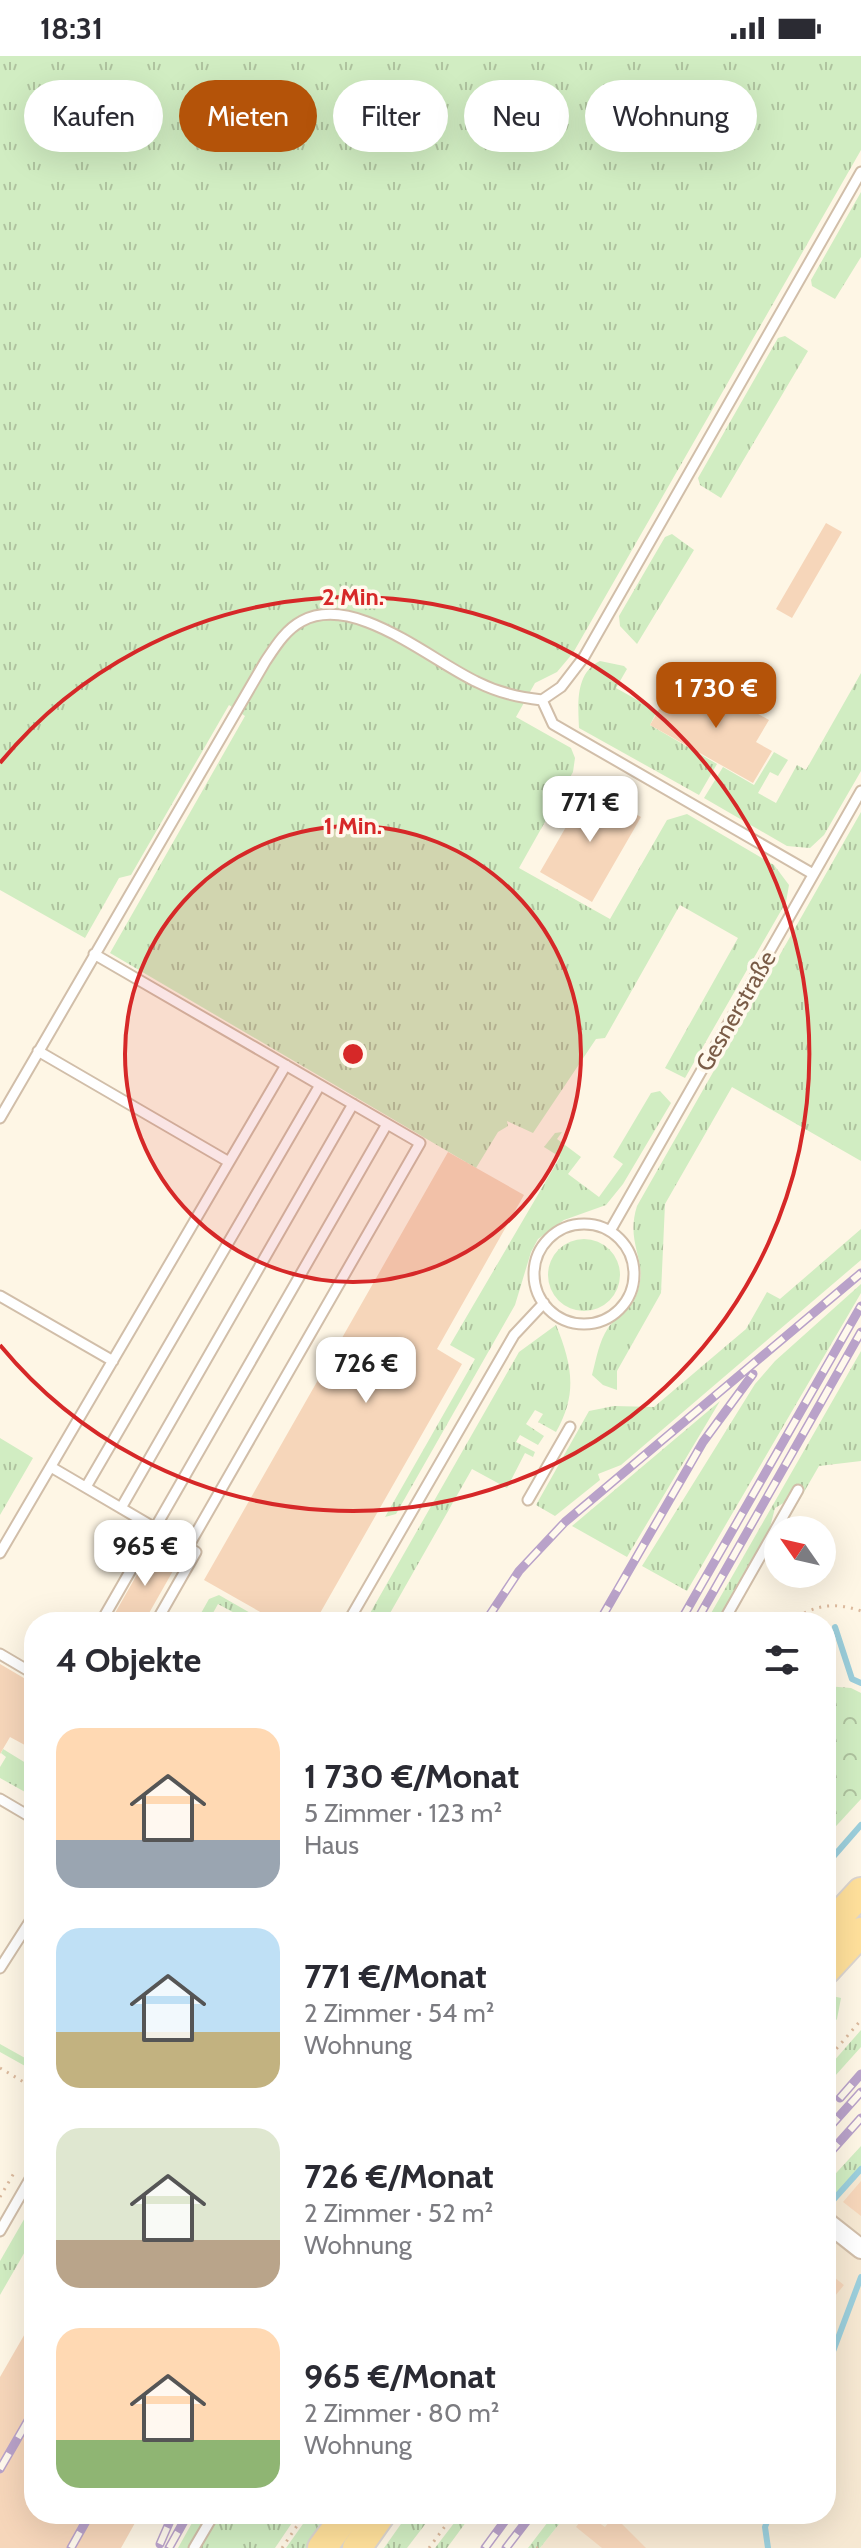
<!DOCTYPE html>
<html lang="de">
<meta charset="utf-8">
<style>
:root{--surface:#fff;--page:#f7f7f7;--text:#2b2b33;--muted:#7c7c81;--accent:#b45309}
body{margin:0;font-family:Cabin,sans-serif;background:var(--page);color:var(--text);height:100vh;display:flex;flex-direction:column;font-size:30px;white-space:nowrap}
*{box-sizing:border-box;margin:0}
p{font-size:26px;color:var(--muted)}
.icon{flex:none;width:44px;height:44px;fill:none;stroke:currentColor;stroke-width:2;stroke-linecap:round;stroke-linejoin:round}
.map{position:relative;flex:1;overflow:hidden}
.drawer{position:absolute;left:24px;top:1556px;width:812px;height:912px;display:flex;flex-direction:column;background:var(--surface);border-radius:32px;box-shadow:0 8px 32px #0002}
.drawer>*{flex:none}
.banner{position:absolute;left:24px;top:24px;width:814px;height:72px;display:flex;gap:16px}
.needle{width:52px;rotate:304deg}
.buttons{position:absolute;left:764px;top:1460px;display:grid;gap:16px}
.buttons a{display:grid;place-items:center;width:72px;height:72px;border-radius:50%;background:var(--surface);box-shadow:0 8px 32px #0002;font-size:40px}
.price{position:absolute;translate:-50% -68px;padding:0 18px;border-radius:16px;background:#fff;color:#222;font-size:26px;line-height:52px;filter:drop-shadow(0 2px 4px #0008)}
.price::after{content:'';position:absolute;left:50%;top:48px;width:24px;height:18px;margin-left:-12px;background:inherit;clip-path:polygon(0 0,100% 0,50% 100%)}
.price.selected{background:var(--accent);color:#fff}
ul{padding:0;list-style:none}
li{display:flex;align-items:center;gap:24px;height:200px;padding:0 32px}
li span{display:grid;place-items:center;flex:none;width:224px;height:160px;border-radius:24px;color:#555}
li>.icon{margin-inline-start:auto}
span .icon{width:96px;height:96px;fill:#fffc;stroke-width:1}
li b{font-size:34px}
h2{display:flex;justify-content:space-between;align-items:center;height:96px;padding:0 32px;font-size:34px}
.chip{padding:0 28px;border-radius:36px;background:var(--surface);box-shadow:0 8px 32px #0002;font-size:28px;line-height:72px}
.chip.selected{background:var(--accent);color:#fff}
.status{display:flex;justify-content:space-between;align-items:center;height:56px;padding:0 40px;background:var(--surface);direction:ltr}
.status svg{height:22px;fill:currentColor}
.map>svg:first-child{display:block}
</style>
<div class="status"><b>18:31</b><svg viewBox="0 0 49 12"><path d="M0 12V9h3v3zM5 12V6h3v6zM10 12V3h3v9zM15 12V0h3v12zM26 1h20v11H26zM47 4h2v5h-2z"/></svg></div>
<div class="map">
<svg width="861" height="2492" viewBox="0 0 861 2492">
<defs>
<pattern id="grass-tufts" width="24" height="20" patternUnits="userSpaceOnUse" patternTransform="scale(2)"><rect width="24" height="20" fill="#d1edc2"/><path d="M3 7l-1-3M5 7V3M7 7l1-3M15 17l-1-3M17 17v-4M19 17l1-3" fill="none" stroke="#afc39f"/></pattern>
<pattern id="forest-crowns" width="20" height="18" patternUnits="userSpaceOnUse" patternTransform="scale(2)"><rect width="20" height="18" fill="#d1edc2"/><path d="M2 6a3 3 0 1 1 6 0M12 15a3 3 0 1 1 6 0" fill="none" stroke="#afc39f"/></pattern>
</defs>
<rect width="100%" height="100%" fill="#fef6e5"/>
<path fill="#f6e8d2" d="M861 2110V2492H540L567 2458H826V2151Z"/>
<path fill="url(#grass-tufts)" d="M0 0H861V94L573 597 557 616 535 627 516 661 571 692 575 702 573 716 519 812 610 863 667 764 687 758 774 809 789 829 786 846 685 1022 665 1012 738 882 680 849 605 982 596 983 533 1077 507 1065 508 1070 498 1076 476 1112 110 897 245 660 229 649 131 819 119 822 85 882 0 834Z
M861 136V201L835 243 812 230 811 224Z
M785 280 808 295 721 442 700 429 698 422 778 282Z
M672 478 694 494 637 588 620 570 619 560 665 481Z
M600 605 624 610 627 613 616 632 657 655 650 669 717 708 699 739 579 672C578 648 575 617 600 605Z
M861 617V715L824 779 810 792 787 790 704 742 723 711 754 729 774 696 788 704 778 720 770 716 758 737 776 747 797 709 806 714Z
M861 756V1105L732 1031 665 1148 661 1237 617 1315V1334L603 1329 592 1319C596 1304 599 1285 608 1272 618 1258 633 1254 638 1234 648 1204 625 1188 637 1150Z
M660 1035 671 1047 623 1128 606 1149 564 1164 538 1183 531 1196 515 1249 396 1458 385 1461 475 1303 450 1289 560 1101 544 1091 555 1077 562 1076 557 1083 581 1101 568 1118 599 1141 623 1108 613 1101 651 1037Z
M861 1173V1204L621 1409 598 1418 600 1424 555 1460 536 1449 589 1355 614 1350 654 1351 746 1273 767 1236 780 1243Z
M548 1219a36 36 0 1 1 72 0a36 36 0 1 1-72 0Z
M861 1228V1237L687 1535 642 1510 755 1328 775 1305Z
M556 1269C572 1308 578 1338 556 1376L538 1366 543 1358 535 1354 526 1368 544 1380 538 1389 520 1379 516 1386 535 1396 533 1401 525 1397 507 1432 472 1413 385 1566H365L519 1296Z
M861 1295V1405L819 1410 782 1474H779L787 1445 775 1452 768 1479 718 1566H706Z
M720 1345 627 1501 572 1470Z
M0 1382 33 1402 0 1459Z
M219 1539 266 1566H251L218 1548 208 1566H196L209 1543Z
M3 1693 34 1712V1741L0 1722V1711L6 1701 1 1697Z
M828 1939 841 1942 837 1963 826 1976Z
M861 1974V1991L826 2030V2014Z
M0 1988 34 2007V2015L0 1996Z
M861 2090V2110L826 2151V2128Z
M34 2146V2180L0 2239V2205Z
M197 2458H208L189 2492H178Z
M217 2458H298L275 2492H198Z
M310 2458H331L307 2492H286Z
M408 2458H433L407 2492H384Z
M461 2458H472L447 2492H435Z
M554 2458H567L540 2492H528Z"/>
<path fill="url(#forest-crowns)" d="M826 1630 851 1632 861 1637V1743L826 1781Z"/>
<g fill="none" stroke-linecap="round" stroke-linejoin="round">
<path stroke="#9ccfdc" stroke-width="6" d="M835 1571 852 1623 861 1627
M826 1809 861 1769
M826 2152 861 2113
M826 2314 861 2221
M768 2492 765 2471 770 2458"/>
</g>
<path fill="#f6d6ba" d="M826 467 842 476 792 562 776 553Z
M701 626 769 664 756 686 772 695 753 727 650 669 669 636 689 647Z
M589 731 641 761 592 846 540 816Z
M448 1096 524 1139 437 1293 462 1308 315 1566H278L204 1524Z
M152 1492 178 1506 144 1566H110Z
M0 1608 34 1628V1694L10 1681 0 1698Z
M861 2125V2160L843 2146Z
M826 2215 844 2229 826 2251Z
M34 2262V2458H140L121 2492H0V2321Z
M586 2458 605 2471 614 2460 646 2492H602L576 2471Z"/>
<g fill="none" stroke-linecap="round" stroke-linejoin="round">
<g stroke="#d1bea9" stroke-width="13">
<path id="lane" d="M542 644 553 668 813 818
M94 898 420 1087 188 1491
M38 995 229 1106
M0 1062 265 606C275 591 285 574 302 565 354 537 430 604 477 626 499 637 518 641 542 644L561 631 584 601 861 116
M534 1218a50 50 0 1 1 100 0a50 50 0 1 1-100 0Z
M610 1175 861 735
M0 1240 113 1305
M51 1411 196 1496 156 1566
M86 1431 320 1029
M528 1444 570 1371
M121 1452 353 1048
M0 1497 286 1009
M101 1566 387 1068
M348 1566 514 1279 544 1247
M723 1566 798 1434
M0 1598 34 1618
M0 1743 34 1763
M0 1912 34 1859
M0 2175 34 2116
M194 2492 214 2458"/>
</g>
<g stroke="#d1bea9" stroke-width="22">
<path id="street" d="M828 2167 861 2193"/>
</g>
<g stroke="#dcd5cf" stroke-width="32">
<path id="primary" d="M826 1874 861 1836
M826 1914 861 1876
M322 2492 347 2458
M357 2492 381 2458"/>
</g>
<path stroke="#dbb99d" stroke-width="3" stroke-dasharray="2 6" stroke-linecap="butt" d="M791 1566C813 1548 836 1546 861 1555
M826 2005 861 1964
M0 2012 34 2032
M0 2141 14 2117
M282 2492 305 2458
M429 2492 454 2458
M536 2492H541"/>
<use href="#lane" stroke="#fff" stroke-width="9"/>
<use href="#street" stroke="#fff" stroke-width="18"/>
<use href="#primary" stroke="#ffe09b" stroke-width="28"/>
<g stroke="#b9a2c9" stroke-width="9">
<path id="rail" d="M485 1566 519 1515 565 1466 861 1217
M599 1566 703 1386 753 1318
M680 1566 861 1250
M696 1566 861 1276
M840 2042 861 2018
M826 2075 861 2036
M826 2101 861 2062
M0 2413 34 2354
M160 2488 173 2458
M71 2492 90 2458
M169 2492 188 2458
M485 2492 510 2458
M506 2492 532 2458"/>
</g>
<use href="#rail" stroke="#fff9ed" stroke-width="6" stroke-dasharray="18" stroke-linecap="butt"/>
</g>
<circle cx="353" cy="998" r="228" fill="#d62828" fill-opacity=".12"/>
<g fill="none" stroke="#d62828" stroke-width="4">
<circle cx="353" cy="998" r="228"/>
<path d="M0 707A457 457 0 1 1 0 1289"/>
</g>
<g text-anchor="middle" stroke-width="7" stroke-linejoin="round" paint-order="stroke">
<g font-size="24" fill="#7a5c47" stroke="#fff9ed">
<text transform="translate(736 955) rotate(-60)" y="8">Gesnerstraße</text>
</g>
</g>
<circle cx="353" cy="998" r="12" fill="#d62828" stroke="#fff9ed" stroke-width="4"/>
<g font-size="24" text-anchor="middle" font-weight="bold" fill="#d62828" stroke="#fff9ed" stroke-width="7" stroke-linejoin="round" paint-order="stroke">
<text x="353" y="549">2 Min.</text>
<text x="353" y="778">1 Min.</text>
</g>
</svg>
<div class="buttons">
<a><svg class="needle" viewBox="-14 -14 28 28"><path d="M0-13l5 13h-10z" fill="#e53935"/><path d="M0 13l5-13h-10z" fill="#7c7c81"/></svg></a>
</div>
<b class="price selected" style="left:716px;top:674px">1 730 €</b>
<b class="price" style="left:590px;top:788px">771 €</b>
<b class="price" style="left:366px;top:1349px">726 €</b>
<b class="price" style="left:145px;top:1532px">965 €</b>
<div class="banner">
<a class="chip">Kaufen</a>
<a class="chip selected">Mieten</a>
<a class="chip">Filter</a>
<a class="chip">Neu</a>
<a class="chip">Wohnung</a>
</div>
<section class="drawer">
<h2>4 Objekte<svg class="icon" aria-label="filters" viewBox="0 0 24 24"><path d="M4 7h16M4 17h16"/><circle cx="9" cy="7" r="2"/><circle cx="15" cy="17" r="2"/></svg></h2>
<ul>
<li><span style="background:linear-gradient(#ffd9b3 70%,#9aa5b1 0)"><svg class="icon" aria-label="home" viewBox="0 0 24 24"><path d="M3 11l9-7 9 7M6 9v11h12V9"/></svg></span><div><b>1 730 €/Monat</b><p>5 Zimmer · 123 m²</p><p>Haus</p></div></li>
<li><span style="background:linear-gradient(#bfe0f5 65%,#c2b280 0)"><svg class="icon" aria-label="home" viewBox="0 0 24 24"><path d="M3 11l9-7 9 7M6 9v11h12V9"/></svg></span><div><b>771 €/Monat</b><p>2 Zimmer · 54 m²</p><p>Wohnung</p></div></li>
<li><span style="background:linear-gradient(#dfe7d0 70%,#b9a48a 0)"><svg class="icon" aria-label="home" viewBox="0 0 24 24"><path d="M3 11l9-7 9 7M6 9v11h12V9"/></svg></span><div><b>726 €/Monat</b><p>2 Zimmer · 52 m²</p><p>Wohnung</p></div></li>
<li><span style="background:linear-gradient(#ffd9b3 70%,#8fb573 0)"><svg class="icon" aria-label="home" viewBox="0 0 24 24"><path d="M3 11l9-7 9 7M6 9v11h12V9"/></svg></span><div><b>965 €/Monat</b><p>2 Zimmer · 80 m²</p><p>Wohnung</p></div></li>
</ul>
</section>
</div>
